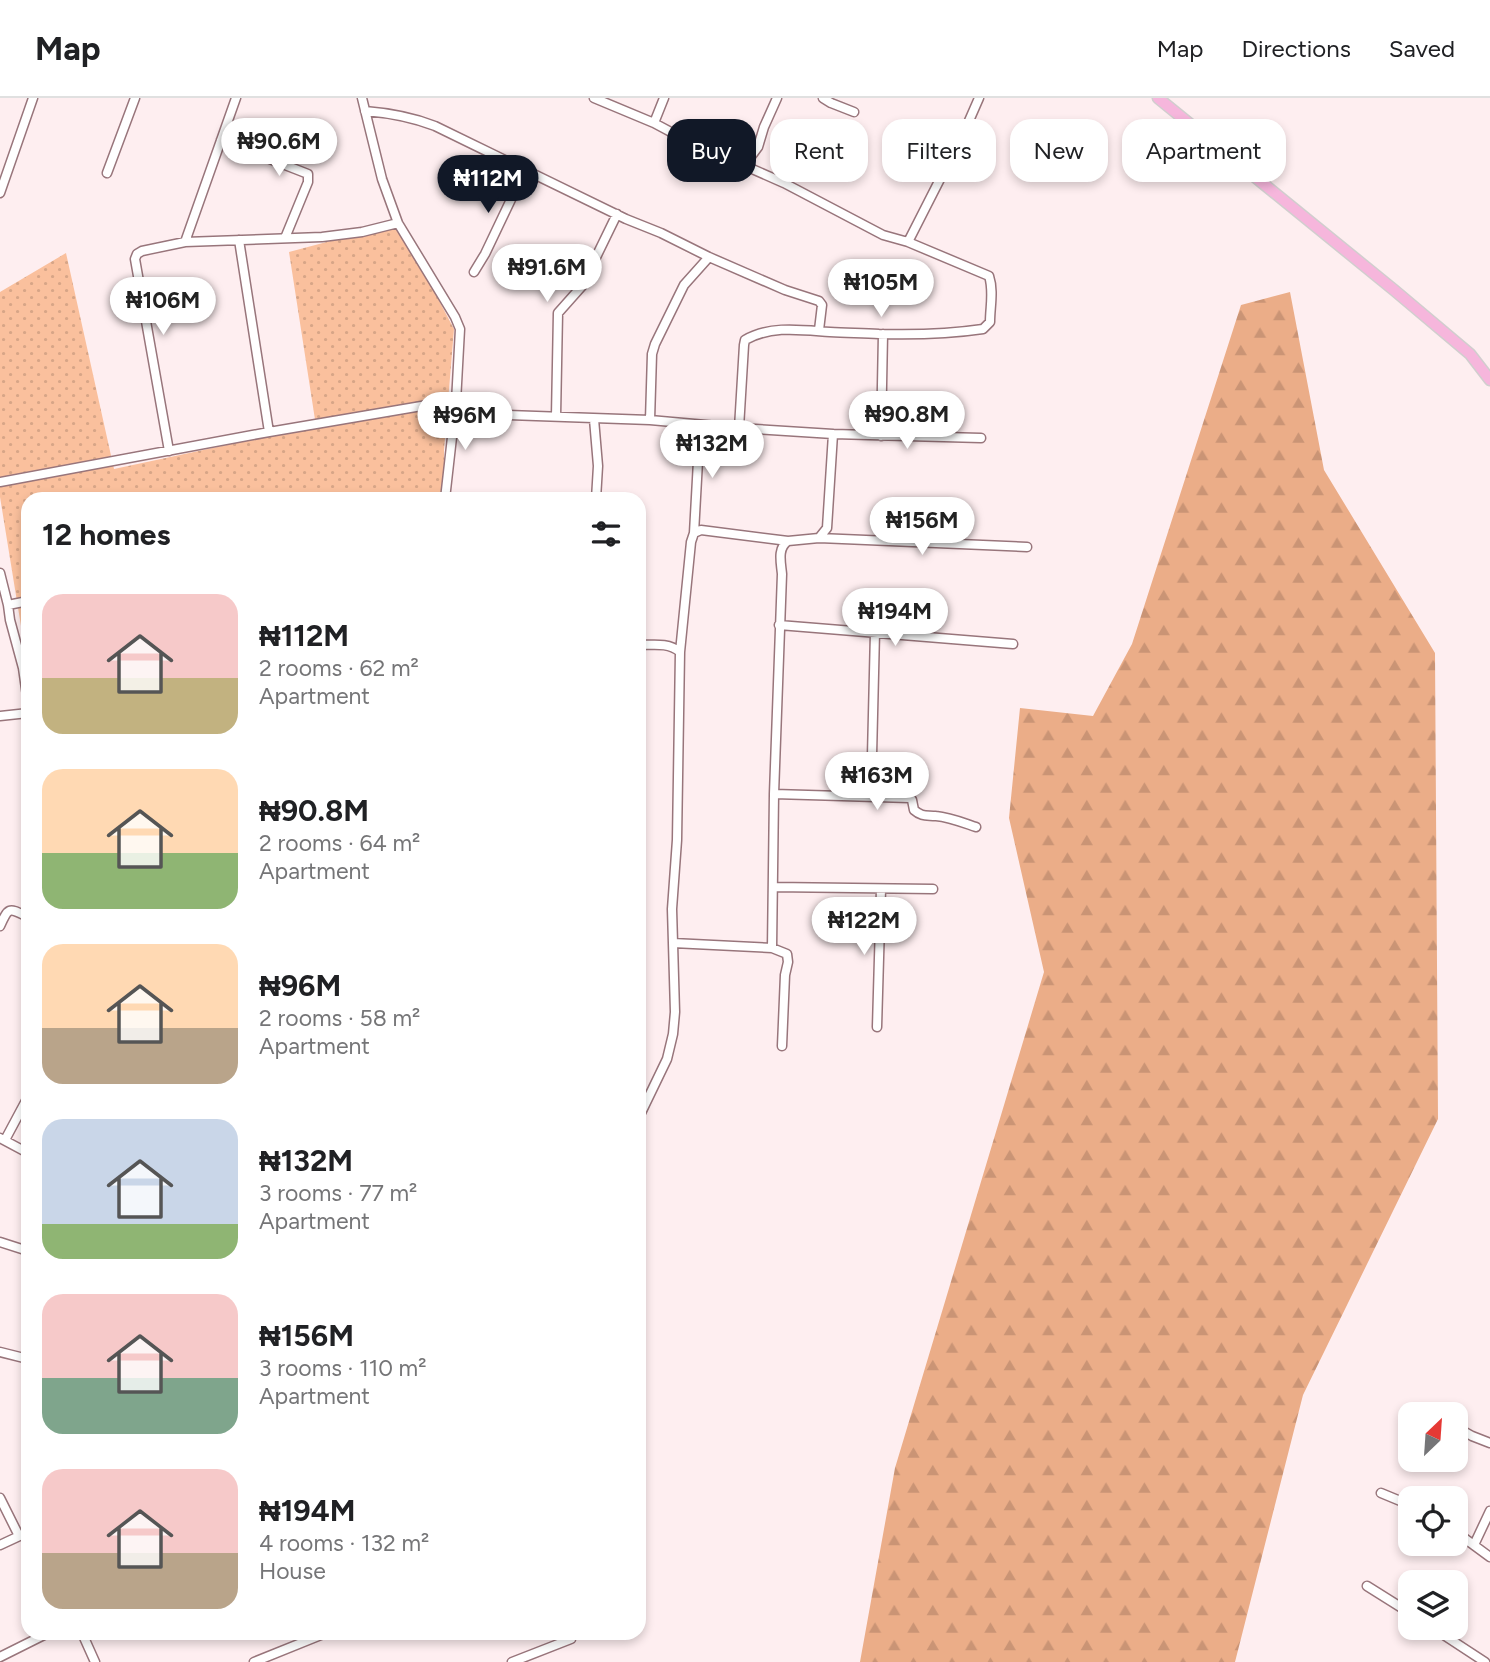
<!DOCTYPE html>
<meta charset="utf-8">
<style>
:root{--surface:#fff;--page:#f2f2f2;--text:#202124;--muted:#757577;--line:#e0e0e0;--accent:#111827}
body{margin:0;font-family:Figtree,sans-serif;background:var(--page);color:var(--text);height:100vh;display:flex;flex-direction:column;font-size:26px;white-space:nowrap}
*{box-sizing:border-box;margin:0}
p{font-size:23px;color:var(--muted)}
.icon{flex:none;width:38px;height:38px;fill:none;stroke:currentColor;stroke-width:2;stroke-linecap:round;stroke-linejoin:round}
.map{position:relative;flex:1;overflow:hidden}
.details{position:absolute;left:21px;top:394px;width:625px;height:1148px;display:flex;flex-direction:column;background:var(--surface);border-radius:21px;box-shadow:0 4px 10px #0003}
.details>*{flex:none}
.banner{position:absolute;left:667px;top:21px;width:665px;height:63px;display:flex;gap:14px}
.needle{width:46px;rotate:25deg}
.fabs{position:absolute;left:1398px;top:1304px;display:grid;gap:14px}
.fabs a{display:grid;place-items:center;width:70px;height:70px;border-radius:14px;background:var(--surface);box-shadow:0 4px 10px #0003;font-size:35px}
.price{position:absolute;translate:-50% -60px;padding:0 16px;border-radius:24px;background:#fff;color:#222;font-size:23px;line-height:46px;filter:drop-shadow(0 2px 4px #0008)}
.price::after{content:'';position:absolute;left:50%;top:42px;width:21px;height:16px;margin-left:-10px;background:inherit;clip-path:polygon(0 0,100% 0,50% 100%)}
.price.current{background:var(--accent);color:#fff}
ul{padding:0;list-style:none}
li{display:flex;align-items:center;gap:21px;height:175px;padding:0 21px}
li span{display:grid;place-items:center;flex:none;width:196px;height:140px;border-radius:21px;color:#555}
li>.icon{margin-inline-start:auto}
span .icon{width:84px;height:84px;fill:#fffc;stroke-width:1}
li b{font-size:30px}
h2{display:flex;justify-content:space-between;align-items:center;height:84px;padding:0 21px;font-size:30px}
.tag{padding:0 24px;border-radius:21px;background:var(--surface);box-shadow:0 4px 10px #0003;font-size:24px;line-height:63px}
.tag.current{background:var(--accent);color:#fff}
header{display:flex;align-items:center;gap:42px;box-sizing:border-box;height:98px;padding:0 35px;background:var(--surface);border-bottom:2px solid var(--line)}
header strong{font-size:33px}
nav{display:flex;gap:38px;margin-inline-start:auto;font-size:24px}
.map>svg:first-child{display:block}
</style>
<header>
<strong>Map</strong>
<nav><a>Map</a><a>Directions</a><a>Saved</a></nav>
</header>
<div class="map">
<svg width="1490" height="1564" viewBox="0 0 1490 1564">
<defs>
<pattern id="grass-dots" width="8" height="8" patternUnits="userSpaceOnUse" patternTransform="scale(1.75)"><rect width="8" height="8" fill="#fac09d"/><path d="M2 2h.1M6 6h.1" fill="none" stroke="#d7a587" stroke-width="1.8" stroke-linecap="round"/></pattern>
<pattern id="forest-firs" width="22" height="20" patternUnits="userSpaceOnUse" patternTransform="scale(1.75)"><rect width="22" height="20" fill="#ebad88"/><path d="M5 1l3.5 6h-7zM16 11l3.5 6h-7z" fill="#ca9475"/></pattern>
</defs>
<rect width="100%" height="100%" fill="#feeef0"/>
<path fill="url(#grass-dots)" d="M398 125 454 231 444 352V401H28V571L0 399V194L66 155 114 371 316 328 289 154Z"/>
<path fill="url(#forest-firs)" d="M1290 194 1324 372 1435 555 1438 1021 1303 1297 1235 1564H860L895 1370 1044 874 1009 720 1020 610 1093 618 1132 546 1241 207Z"/>
<g fill="none" stroke-linecap="round" stroke-linejoin="round">
<g stroke="#98757b" stroke-width="11">
<path id="minor" d="M362 0 382 81 398 125 455 219 460 231 456 304 445 401
M594 0 654 25 682 40 784 85 883 137 908 144
M823 0 831 5 854 14
M365 13C390 15 412 19 435 28L626 121 661 135 709 159 785 192 819 203 822 207 819 232
M654 25 664 0
M221 42 308 76V84L285 140
M744 68 758 49 764 29 777 0
M107 75 135 0
M0 95 33 0
M239 142 269 334
M185 144 236 0
M474 174 485 156 525 72
M455 315 650 322 739 330 744 247 745 242C771 227 802 232 830 234 847 235 863 235 879 236 914 237 949 236 983 231L990 224C990 209 994 193 989 178L908 144 965 32 979 0
M556 318 558 215 582 188 617 116
M594 321 598 368 596 401
M650 322 652 256 655 246 684 187 709 159
M833 336 981 340
M881 338 883 236
M169 353 135 161 137 156 142 153 185 144 322 139 362 134 398 125
M0 384 269 334 445 304H456
M694 435 700 327
M819 440 1027 449
M0 475 8 507 10 522 23 570 28 605
M8 507 28 503
M779 527 1013 546
M639 547C653 547 668 544 680 554L677 742 672 811 675 914 673 936 667 961 639 1019
M680 554 691 444 694 435 701 432 788 443
M0 618 28 615
M774 696 910 700 912 702 914 712C922 719 926 717 936 718 949 719 964 725 976 729
M871 699 875 534
M773 789 933 791
M0 828C9 808 9 810 28 819
M673 845 772 850 774 696 782 476C781 465 777 450 788 443L819 440 827 430 833 336 739 330
M772 850 787 856 788 864 785 877 782 948
M877 929 881 791
M0 1040 28 1055
M5 1042 28 999
M0 1144 28 1153
M0 1254 28 1261
M1456 1329 1472 1338 1490 1345
M1381 1395 1410 1407
M0 1400 19 1438
M1456 1434 1490 1459
M0 1447 28 1434
M1474 1447 1490 1413
M1367 1488 1410 1515
M1433 1530 1485 1564
M82 1535 95 1564
M0 1559 48 1535
M254 1564 326 1535
M512 1564 571 1541"/>
</g>
<g stroke="#d1cece" stroke-width="13">
<path id="major" d="M1158 0 1394 192 1470 256 1490 282"/>
</g>
<use href="#minor" stroke="#fff" stroke-width="8"/>
<use href="#major" stroke="#f6b6dc" stroke-width="10"/>
</g>
</svg>
<div class="fabs">
<a><svg class="needle" viewBox="-14 -14 28 28"><path d="M0-13l5 13h-10z" fill="#e53935"/><path d="M0 13l5-13h-10z" fill="#757577"/></svg></a>
<a><svg class="icon" aria-label="locate" viewBox="0 0 24 24"><circle cx="12" cy="12" r="6"/><path d="M12 2v4M12 18v4M2 12h4M18 12h4"/></svg></a>
<a><svg class="icon" aria-label="layers" viewBox="0 0 24 24"><path d="M12 4l9 5-9 5-9-5zM3 14l9 5 9-5"/></svg></a>
</div>
<b class="price" style="left:279px;top:80px">₦90.6M</b>
<b class="price current" style="left:488px;top:117px">₦112M</b>
<b class="price" style="left:547px;top:206px">₦91.6M</b>
<b class="price" style="left:881px;top:221px">₦105M</b>
<b class="price" style="left:163px;top:239px">₦106M</b>
<b class="price" style="left:907px;top:353px">₦90.8M</b>
<b class="price" style="left:465px;top:354px">₦96M</b>
<b class="price" style="left:712px;top:382px">₦132M</b>
<b class="price" style="left:922px;top:459px">₦156M</b>
<b class="price" style="left:895px;top:550px">₦194M</b>
<b class="price" style="left:877px;top:714px">₦163M</b>
<b class="price" style="left:864px;top:859px">₦122M</b>
<div class="banner">
<a class="tag current">Buy</a>
<a class="tag">Rent</a>
<a class="tag">Filters</a>
<a class="tag">New</a>
<a class="tag">Apartment</a>
</div>
<section class="details">
<h2>12 homes<svg class="icon" aria-label="filters" viewBox="0 0 24 24"><path d="M4 7h16M4 17h16"/><circle cx="9" cy="7" r="2"/><circle cx="15" cy="17" r="2"/></svg></h2>
<ul>
<li><span style="background:linear-gradient(#f6c9c9 60%,#c2b280 0)"><svg class="icon" aria-label="home" viewBox="0 0 24 24"><path d="M3 11l9-7 9 7M6 9v11h12V9"/></svg></span><div><b>₦112M</b><p>2 rooms · 62 m²</p><p>Apartment</p></div></li>
<li><span style="background:linear-gradient(#ffd9b3 60%,#8fb573 0)"><svg class="icon" aria-label="home" viewBox="0 0 24 24"><path d="M3 11l9-7 9 7M6 9v11h12V9"/></svg></span><div><b>₦90.8M</b><p>2 rooms · 64 m²</p><p>Apartment</p></div></li>
<li><span style="background:linear-gradient(#ffd9b3 60%,#b9a48a 0)"><svg class="icon" aria-label="home" viewBox="0 0 24 24"><path d="M3 11l9-7 9 7M6 9v11h12V9"/></svg></span><div><b>₦96M</b><p>2 rooms · 58 m²</p><p>Apartment</p></div></li>
<li><span style="background:linear-gradient(#c9d6e8 75%,#8fb573 0)"><svg class="icon" aria-label="home" viewBox="0 0 24 24"><path d="M3 11l9-7 9 7M6 9v11h12V9"/></svg></span><div><b>₦132M</b><p>3 rooms · 77 m²</p><p>Apartment</p></div></li>
<li><span style="background:linear-gradient(#f6c9c9 60%,#7fa58c 0)"><svg class="icon" aria-label="home" viewBox="0 0 24 24"><path d="M3 11l9-7 9 7M6 9v11h12V9"/></svg></span><div><b>₦156M</b><p>3 rooms · 110 m²</p><p>Apartment</p></div></li>
<li><span style="background:linear-gradient(#f6c9c9 60%,#b9a48a 0)"><svg class="icon" aria-label="home" viewBox="0 0 24 24"><path d="M3 11l9-7 9 7M6 9v11h12V9"/></svg></span><div><b>₦194M</b><p>4 rooms · 132 m²</p><p>House</p></div></li>
</ul>
</section>
</div>
